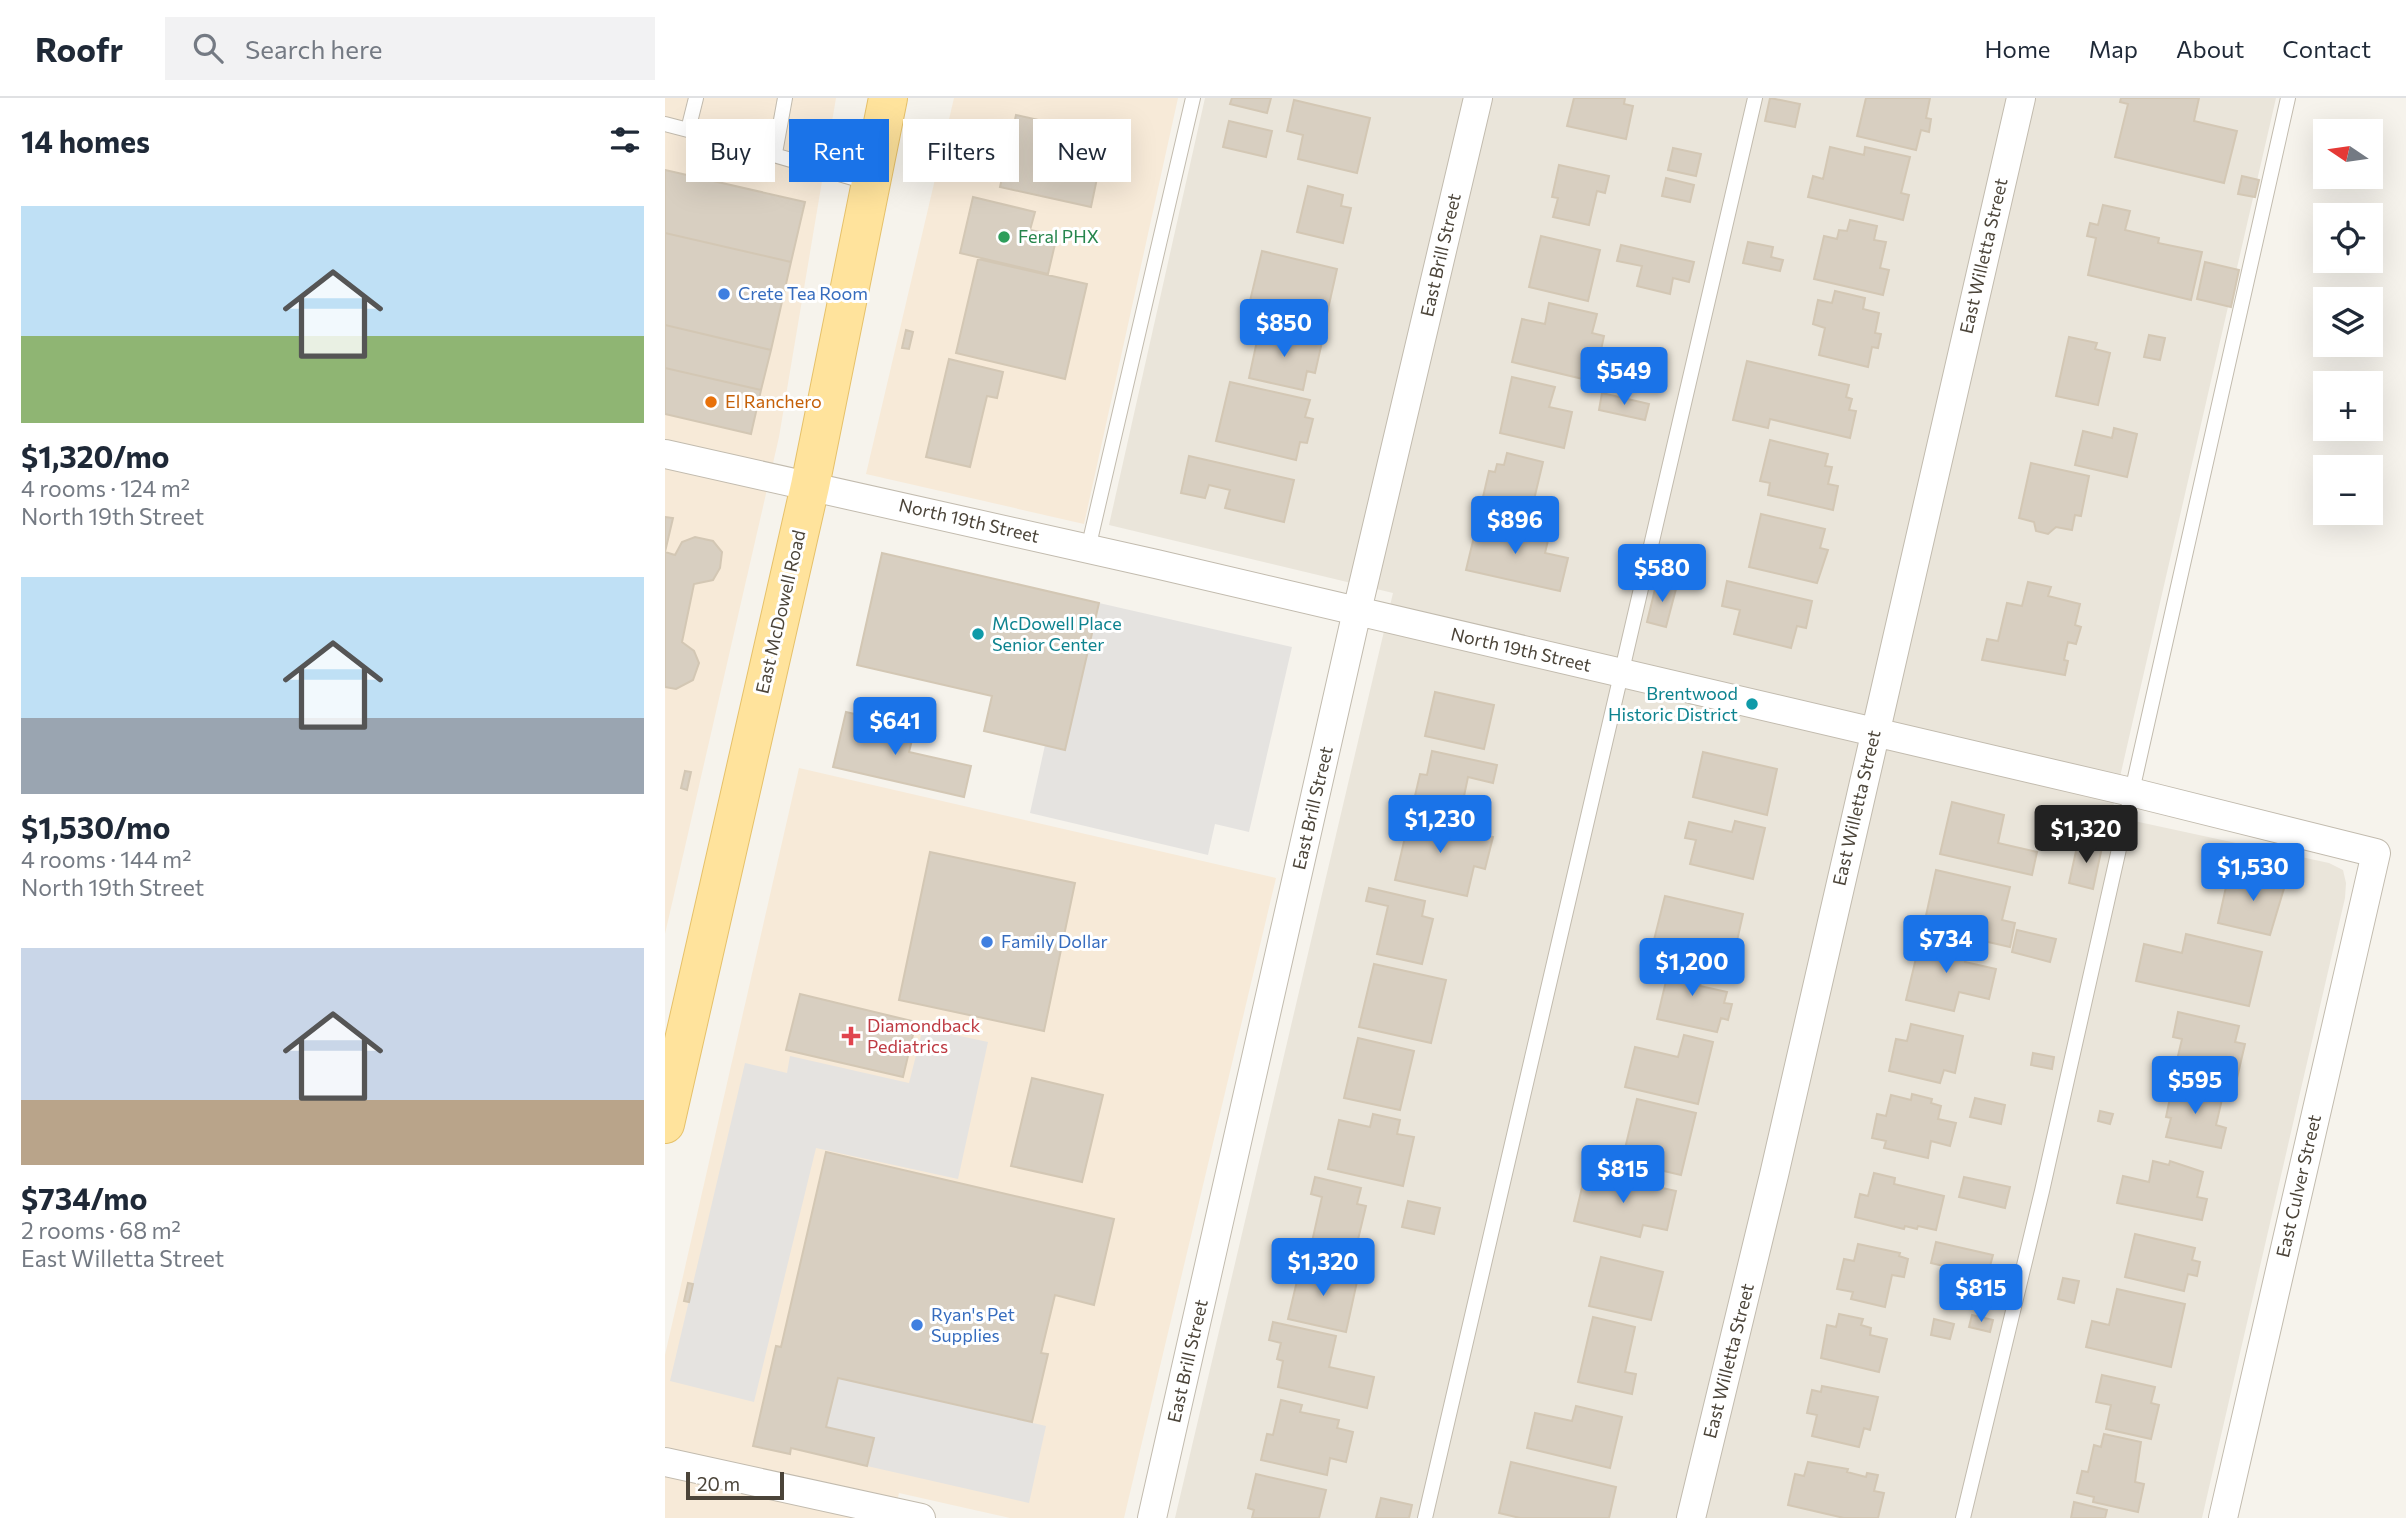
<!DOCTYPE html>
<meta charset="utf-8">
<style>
:root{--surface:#fff;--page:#f2f2f3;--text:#1f2937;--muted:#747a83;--line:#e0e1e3;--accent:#1a73e8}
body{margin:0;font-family:Commissioner,sans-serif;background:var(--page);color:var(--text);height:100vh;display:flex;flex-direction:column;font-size:26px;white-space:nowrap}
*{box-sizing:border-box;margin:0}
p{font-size:23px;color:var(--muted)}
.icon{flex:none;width:38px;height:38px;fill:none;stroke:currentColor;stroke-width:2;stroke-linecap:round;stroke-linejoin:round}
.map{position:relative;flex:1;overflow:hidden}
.side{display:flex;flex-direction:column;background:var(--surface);width:665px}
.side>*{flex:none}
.hud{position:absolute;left:21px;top:21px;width:665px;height:63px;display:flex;gap:14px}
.needle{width:46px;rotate:283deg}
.controls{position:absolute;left:1648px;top:21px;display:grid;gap:14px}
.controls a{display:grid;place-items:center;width:70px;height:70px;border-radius:0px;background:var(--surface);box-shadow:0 7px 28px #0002;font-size:35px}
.scale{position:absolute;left:21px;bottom:18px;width:98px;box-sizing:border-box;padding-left:7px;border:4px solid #4b4439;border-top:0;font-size:19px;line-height:24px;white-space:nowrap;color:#4b4439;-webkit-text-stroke:5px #fff;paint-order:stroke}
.price{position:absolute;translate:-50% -60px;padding:0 16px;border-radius:7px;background:var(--accent);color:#fff;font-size:23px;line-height:46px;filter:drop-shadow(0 2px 4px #0008)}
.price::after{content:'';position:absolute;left:50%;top:42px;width:21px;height:16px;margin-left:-10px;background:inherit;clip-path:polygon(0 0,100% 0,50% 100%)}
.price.current{background:#222;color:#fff}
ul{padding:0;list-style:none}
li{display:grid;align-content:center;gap:14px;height:371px;padding:0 21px}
li span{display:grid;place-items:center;height:217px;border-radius:0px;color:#555}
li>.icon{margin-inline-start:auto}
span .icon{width:126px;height:126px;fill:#fffc;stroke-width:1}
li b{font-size:30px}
h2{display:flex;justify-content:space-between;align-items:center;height:84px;padding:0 21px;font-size:30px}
.chip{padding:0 24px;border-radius:0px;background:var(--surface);box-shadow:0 7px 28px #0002;font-size:24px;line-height:63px}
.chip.current{background:var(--accent);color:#fff}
header{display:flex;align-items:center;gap:42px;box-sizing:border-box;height:98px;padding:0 35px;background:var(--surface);border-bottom:2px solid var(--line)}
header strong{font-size:33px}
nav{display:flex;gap:38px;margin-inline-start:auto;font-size:24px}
.search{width:490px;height:63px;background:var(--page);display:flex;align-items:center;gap:18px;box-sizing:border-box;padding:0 24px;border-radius:0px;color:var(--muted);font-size:26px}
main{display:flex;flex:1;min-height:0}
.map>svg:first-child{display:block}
</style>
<header>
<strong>Roofr</strong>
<div class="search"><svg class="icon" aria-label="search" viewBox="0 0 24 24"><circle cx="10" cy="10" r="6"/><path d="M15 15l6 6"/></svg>Search here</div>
<nav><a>Home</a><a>Map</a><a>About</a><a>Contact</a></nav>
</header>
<main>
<section class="side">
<h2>14 homes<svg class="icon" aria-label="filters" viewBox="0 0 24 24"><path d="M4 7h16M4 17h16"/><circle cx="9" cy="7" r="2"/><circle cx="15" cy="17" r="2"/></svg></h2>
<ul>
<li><span style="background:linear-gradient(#bfe0f5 60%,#8fb573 0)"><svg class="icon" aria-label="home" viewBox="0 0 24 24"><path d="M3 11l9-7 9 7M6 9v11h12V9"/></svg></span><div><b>$1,320/mo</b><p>4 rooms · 124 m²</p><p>North 19th Street</p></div></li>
<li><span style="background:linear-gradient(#bfe0f5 65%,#9aa5b1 0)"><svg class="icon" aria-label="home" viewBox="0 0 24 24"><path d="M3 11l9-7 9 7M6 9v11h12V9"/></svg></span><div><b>$1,530/mo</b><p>4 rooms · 144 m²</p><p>North 19th Street</p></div></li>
<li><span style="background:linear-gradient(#c9d6e8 70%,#b9a48a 0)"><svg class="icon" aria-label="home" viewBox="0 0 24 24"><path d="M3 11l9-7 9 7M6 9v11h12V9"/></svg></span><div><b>$734/mo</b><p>2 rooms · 68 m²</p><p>East Willetta Street</p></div></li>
</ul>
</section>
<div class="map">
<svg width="1741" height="1420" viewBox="0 0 1741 1420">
<rect width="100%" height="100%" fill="#f6f3ec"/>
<path fill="#eae5da" d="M540 0H1611L1446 718 1664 765 1678 772 1681 785 1680 800 1537 1420H510L728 495 444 427Z"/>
<path fill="#f7ead8" d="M0 0H171L114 339 0 836Z
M289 0H513L419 426 201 376Z
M134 670 611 780 459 1420H345L234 1395 228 1420H0V1257Z"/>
<path fill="#e5e3e0" d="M434 505 627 549 584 734 550 726 543 757 365 715 380 647 400 651Z
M258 930 323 944 293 1081 151 1050 89 1304 5 1283 80 965 122 975 125 958 244 985Z
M173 1280 381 1328 364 1405 202 1368 208 1340 161 1329Z"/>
<path fill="#d8cfc1" stroke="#d3c7b4" stroke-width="2" d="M567 0H606L602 15 565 6Z
M909 0H960L959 6 968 8 961 41 902 28Z
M1105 0 1135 6 1130 29 1100 23Z
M1201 0H1265L1261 20 1266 21 1264 34 1256 32 1251 52 1192 38Z
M1456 0H1534L1529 23 1572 33 1559 85 1450 59 1463 6 1455 4Z
M629 2 705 20 692 75 633 61 638 37 622 33Z
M351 17 441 37 426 109 335 89Z
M564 23 607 33 601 59 558 49Z
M1165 49 1199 57 1200 49 1245 59 1236 95 1244 97 1238 122 1143 99 1148 78 1158 81Z
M1008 50 1036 56 1031 78 1003 72Z
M894 67 944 78 940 95 932 93 924 127 888 119 893 100 887 99Z
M0 72 140 104 126 164 0 135Z
M1577 78 1594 82 1590 99 1573 96Z
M1001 80 1029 87 1025 104 997 98Z
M643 88 678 97 676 108 686 110 678 145 632 134Z
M308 99 370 114 365 132 381 135 379 143 390 146 383 176 295 155Z
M1438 107 1465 113 1460 132 1494 140 1493 145 1537 154 1526 202 1423 177 1431 140 1422 138 1425 125 1433 127Z
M1185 122 1212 128 1209 142 1221 144 1215 170 1224 172 1218 197 1149 181 1159 138 1172 141 1174 132 1182 133Z
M0 135 126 164 106 252 0 227Z
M876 138 935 152 923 203 864 189Z
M1083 144 1108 149 1106 159 1118 162 1115 173 1078 165Z
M956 147 1029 164 1024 184 1008 180 1005 196 972 188 977 168 952 163Z
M597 153 672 171 661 220 585 203Z
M313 161 422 186 400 281 291 255Z
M1540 164 1574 172 1566 209 1532 201Z
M1170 193 1200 200 1198 211 1214 215 1210 235 1216 236 1213 250 1207 249 1203 269 1154 257 1160 230 1148 226 1153 202 1167 205Z
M884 205 932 216 927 235 939 238 933 266 926 265 922 282 847 264 857 221 880 226Z
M0 227 106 252 96 292 0 270Z
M595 229 657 244 650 275 642 273 638 292 584 280Z
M241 232 248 234 244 251 237 250Z
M1484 237 1500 240 1495 262 1479 259Z
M1404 239 1432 245 1430 251 1445 255 1433 307 1391 298Z
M284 261 338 274 332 300 322 298 305 369 261 359Z
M1082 263 1184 287 1181 299 1187 301 1184 312 1191 313 1185 340 1105 321 1103 330 1068 322Z
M0 270 96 292 86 336 0 316Z
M847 279 890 289 884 309 907 314 899 350 835 335Z
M565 284 645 302 640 319 648 321 642 345 635 344 631 362 551 343Z
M937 295 984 306 980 322 934 312Z
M1449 330 1472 336 1462 379 1410 367 1418 333 1447 340Z
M1105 342 1163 356 1160 368 1167 369 1163 386 1173 388 1168 412 1103 397 1105 385 1095 383Z
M842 355 878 364 867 410 818 399 824 373 830 374 832 366 839 367Z
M524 358 629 382 619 424 560 410 565 392 544 387 540 400 516 395Z
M1366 365 1424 378 1416 418 1410 417 1407 432 1391 429 1383 436 1371 433 1369 424 1354 420Z
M1096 416 1160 431 1155 450 1163 452 1152 485 1084 469Z
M0 419 8 420 0 454 10 457 17 444 30 439 48 443 57 454 55 470 48 482 29 486 17 544 29 553 34 565 28 582 11 591 0 589Z
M813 422 884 438 880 455 903 460 895 493 801 472Z
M217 455 434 505 400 652 319 633 327 598 192 567Z
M992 483 1012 487 1001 529 982 524Z
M1062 483 1147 503 1141 530 1132 528 1126 550 1069 536 1075 512 1057 508Z
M1363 484 1386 489 1383 498 1415 506 1410 527 1416 529 1411 546 1403 544 1399 562 1403 563 1400 577 1317 562 1322 541 1333 543 1342 505 1357 508Z
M770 594 829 607 819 651 760 638Z
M181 614 250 630 244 654 306 668 299 699 168 669Z
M767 653 832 667 828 685 803 679 794 722 747 711 755 676 762 677Z
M1038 654 1112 671 1102 717 1028 699Z
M20 673 26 674 22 692 16 690Z
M1287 704 1339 717 1333 745 1372 754 1367 777 1275 756Z
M731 717 828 739 820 771 809 768 802 798 730 782 741 735 728 732Z
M1070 723 1100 730 1088 781 1025 766 1031 742 1020 740 1024 724 1067 734Z
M1413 744 1437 749 1428 791 1404 785Z
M265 754 410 785 379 933 234 902Z
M1597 771 1623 777 1605 837 1553 825 1563 780 1593 787Z
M1271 772 1345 789 1337 822 1350 825 1345 849 1297 838 1299 831 1260 822Z
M704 790 760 803 757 818 768 821 757 866 712 856 723 808 701 803Z
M1000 798 1078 816 1068 861 989 842Z
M1352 832 1391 841 1385 864 1347 854Z
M1257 835 1289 843 1286 857 1301 860 1300 864 1331 871 1324 901 1294 894 1289 913 1241 902Z
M1521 836 1597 854 1584 908 1471 883 1479 846 1517 855Z
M1007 858 1040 866 1035 888 1062 894 1059 905 1067 906 1063 922 1056 920 1052 934 992 921Z
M709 866 781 882 766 945 694 929Z
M135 896 251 924 238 979 121 952Z
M1513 914 1574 928 1570 944 1580 946 1572 980 1519 967 1520 964 1512 962 1517 941 1508 939Z
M1246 926 1298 938 1290 975 1279 972 1275 985 1224 973 1231 941 1242 943Z
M1019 937 1048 944 1033 1006 960 989 970 949 1013 959Z
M693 940 749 953 735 1012 679 1000Z
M1368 955 1389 959 1387 971 1366 967Z
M367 980 438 997 417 1084 346 1068Z
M1508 986 1558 997 1551 1027 1561 1030 1556 1050 1501 1039 1506 1020 1501 1019Z
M1247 996 1267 1001 1266 1005 1276 1008 1273 1021 1291 1025 1285 1048 1266 1043 1263 1060 1219 1050 1221 1043 1207 1040 1212 1016 1221 1018 1226 997 1246 1002Z
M1310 1000 1340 1007 1336 1026 1305 1019Z
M972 1001 1031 1015 1016 1077 957 1063Z
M1435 1013 1448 1016 1445 1026 1433 1023Z
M708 1016 735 1022 732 1036 749 1039 738 1088 663 1071 674 1022 705 1029Z
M161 1054 449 1121 429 1207 390 1197 376 1255 383 1256 367 1324 173 1280 161 1329 209 1340 202 1368 126 1350 125 1356 88 1348 111 1248 116 1249Z
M1488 1063 1504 1067 1505 1063 1538 1074 1532 1099 1542 1101 1537 1122 1452 1105 1458 1078 1484 1084Z
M921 1073 1011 1093 1002 1132 978 1127 975 1139 909 1123Z
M1209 1075 1230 1080 1229 1086 1279 1098 1271 1132 1253 1128 1252 1131 1240 1128 1239 1131 1190 1119 1195 1096 1203 1098Z
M650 1079 696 1090 692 1106 701 1108 690 1154 647 1144 657 1099 646 1096Z
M1299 1079 1345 1089 1340 1110 1294 1099Z
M743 1103 775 1110 769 1136 737 1129Z
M1470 1136 1530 1150 1527 1162 1535 1164 1532 1178 1523 1176 1519 1193 1460 1179Z
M1271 1144 1328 1157 1319 1190 1293 1184 1295 1172 1266 1165Z
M1193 1146 1235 1155 1234 1158 1243 1161 1239 1179 1227 1177 1220 1209 1186 1201 1188 1194 1172 1191 1179 1161 1189 1163Z
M936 1159 998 1174 986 1222 924 1208Z
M636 1166 693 1179 681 1234 623 1221Z
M1398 1180 1414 1183 1409 1205 1393 1201Z
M23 1185 28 1186 24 1204 19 1203Z
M1452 1191 1520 1206 1506 1269 1421 1249 1427 1223 1444 1227Z
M1174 1216 1198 1221 1196 1227 1206 1230 1205 1237 1222 1241 1214 1274 1156 1260 1162 1227 1171 1229Z
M1307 1217 1328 1222 1325 1234 1304 1229Z
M928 1219 970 1229 960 1274 971 1276 967 1296 913 1284Z
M1269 1221 1289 1226 1285 1241 1266 1237Z
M608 1224 671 1238 664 1269 709 1279 702 1310 613 1289 618 1263 612 1261 616 1245 604 1242Z
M1437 1277 1490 1289 1486 1305 1494 1307 1486 1341 1441 1331 1446 1307 1431 1304Z
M1157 1288 1213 1299 1205 1332 1199 1330 1194 1349 1147 1338 1152 1317 1142 1315 1147 1292 1156 1294Z
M616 1302 637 1307 635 1314 674 1322 672 1330 688 1334 681 1364 665 1360 662 1377 596 1362 602 1336 608 1337Z
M911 1308 957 1319 945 1370 862 1350 870 1315 907 1323Z
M1439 1336 1476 1344 1470 1384 1479 1386 1473 1414 1428 1404 1429 1399 1412 1395 1417 1373 1423 1374 1429 1347 1436 1349Z
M846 1364 951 1389 944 1420H855L834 1415Z
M1143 1364 1183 1371 1182 1374 1201 1379 1202 1375 1213 1377 1209 1393 1219 1395 1213 1420H1179L1123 1407 1130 1376 1139 1378Z
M591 1376 661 1392 654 1420H587L589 1412 583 1410Z
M716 1400 747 1407 744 1420H711Z
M1409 1404 1442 1412 1440 1420H1406Z"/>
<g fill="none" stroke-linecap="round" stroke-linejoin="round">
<g stroke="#c2bbae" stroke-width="16">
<path id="service" d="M31 0 23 32 205 85
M0 26 23 32
M110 55 120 0
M423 451 528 0
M760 1420 1090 0
M1298 1420 1377 1093 1623 0"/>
</g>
<g stroke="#c2bbae" stroke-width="30">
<path id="minor" d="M0 356 491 466 1466 694 1711 755 1558 1420
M0 1364 256 1420
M487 1420 692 513 813 0
M1026 1420 1109 1077 1356 0"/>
</g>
<g stroke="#e6c16a" stroke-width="40">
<path id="primary" d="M0 1026 145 388 223 0"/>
</g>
<use href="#service" stroke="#fff" stroke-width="14"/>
<use href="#minor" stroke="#fff" stroke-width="28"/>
<use href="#primary" stroke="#ffe39c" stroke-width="38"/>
</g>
<circle fill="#2e9e5b" stroke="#fff" stroke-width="2.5" cx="339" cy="139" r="7"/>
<g fill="#3f7fe0" stroke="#fff" stroke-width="2.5">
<circle cx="59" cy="196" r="7"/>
<circle cx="322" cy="844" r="7"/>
<circle cx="252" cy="1227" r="7"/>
</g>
<circle fill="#e8710a" stroke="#fff" stroke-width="2.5" cx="46" cy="304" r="7"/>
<g fill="#0f9aa8" stroke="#fff" stroke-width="2.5">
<circle cx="313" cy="536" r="7"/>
<circle cx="1087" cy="606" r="7"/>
</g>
<path fill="#e0444e" stroke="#fff" stroke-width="2.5" d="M182.5 927.5h7v7h7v7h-7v7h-7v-7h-7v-7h7z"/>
<g text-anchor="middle" stroke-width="6" stroke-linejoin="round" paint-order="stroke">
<g font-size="18" fill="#27864d" stroke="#fff" text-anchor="start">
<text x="353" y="145">Feral PHX</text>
</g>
<g font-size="18" fill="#4b4439" stroke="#fff">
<text transform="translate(776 157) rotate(-77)" y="6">East Brill Street</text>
<text transform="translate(1319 158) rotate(-77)" y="6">East Willetta Street</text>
<text transform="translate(304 423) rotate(13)" y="6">North 19th Street</text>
<text transform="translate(116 514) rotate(-77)" y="6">East McDowell Road</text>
<text transform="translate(856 552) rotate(13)" y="6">North 19th Street</text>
<text transform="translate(648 710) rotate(-77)" y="6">East Brill Street</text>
<text transform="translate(1192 710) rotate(-77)" y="6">East Willetta Street</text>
<text transform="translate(1634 1088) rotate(-77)" y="6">East Culver Street</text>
<text transform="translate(523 1263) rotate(-77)" y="6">East Brill Street</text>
<text transform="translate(1064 1263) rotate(-76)" y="6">East Willetta Street</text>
</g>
<g font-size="18" fill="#366cbe" stroke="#fff" text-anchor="start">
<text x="73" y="202">Crete Tea Room</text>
<text x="336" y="850">Family Dollar</text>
<text x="266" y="1223">Ryan's Pet<tspan x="266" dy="21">Supplies</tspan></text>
</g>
<g font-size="18" fill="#c56008" stroke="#fff" text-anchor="start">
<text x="60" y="310">El Ranchero</text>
</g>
<g font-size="18" fill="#0d838f" stroke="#fff" text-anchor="start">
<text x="327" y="532">McDowell Place<tspan x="327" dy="21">Senior Center</tspan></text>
<text x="1073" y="602" text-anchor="end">Brentwood<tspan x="1073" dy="21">Historic District</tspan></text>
</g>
<g font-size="18" fill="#be3a42" stroke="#fff" text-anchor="start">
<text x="202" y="934">Diamondback<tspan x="202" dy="21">Pediatrics</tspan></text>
</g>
</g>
</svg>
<div class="controls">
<a><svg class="needle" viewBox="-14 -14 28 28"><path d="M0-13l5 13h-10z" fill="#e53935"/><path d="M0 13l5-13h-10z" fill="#747a83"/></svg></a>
<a><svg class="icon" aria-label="locate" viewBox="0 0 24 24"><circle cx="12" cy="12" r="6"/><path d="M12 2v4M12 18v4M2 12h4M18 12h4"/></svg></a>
<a><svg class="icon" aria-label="layers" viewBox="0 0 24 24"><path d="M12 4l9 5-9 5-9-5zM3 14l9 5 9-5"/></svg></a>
<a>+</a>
<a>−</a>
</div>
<div class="scale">20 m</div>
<b class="price" style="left:619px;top:261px">$850</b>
<b class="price" style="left:959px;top:309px">$549</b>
<b class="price" style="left:850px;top:458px">$896</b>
<b class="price" style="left:997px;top:506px">$580</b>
<b class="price" style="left:230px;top:659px">$641</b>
<b class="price" style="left:775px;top:757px">$1,230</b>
<b class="price current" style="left:1421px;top:767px">$1,320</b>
<b class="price" style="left:1588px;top:805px">$1,530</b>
<b class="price" style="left:1281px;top:877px">$734</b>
<b class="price" style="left:1027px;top:900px">$1,200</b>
<b class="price" style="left:1530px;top:1018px">$595</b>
<b class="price" style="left:958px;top:1107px">$815</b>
<b class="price" style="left:658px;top:1200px">$1,320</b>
<b class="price" style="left:1316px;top:1226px">$815</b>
<div class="hud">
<a class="chip">Buy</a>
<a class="chip current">Rent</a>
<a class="chip">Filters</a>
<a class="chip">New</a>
</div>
</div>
</main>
